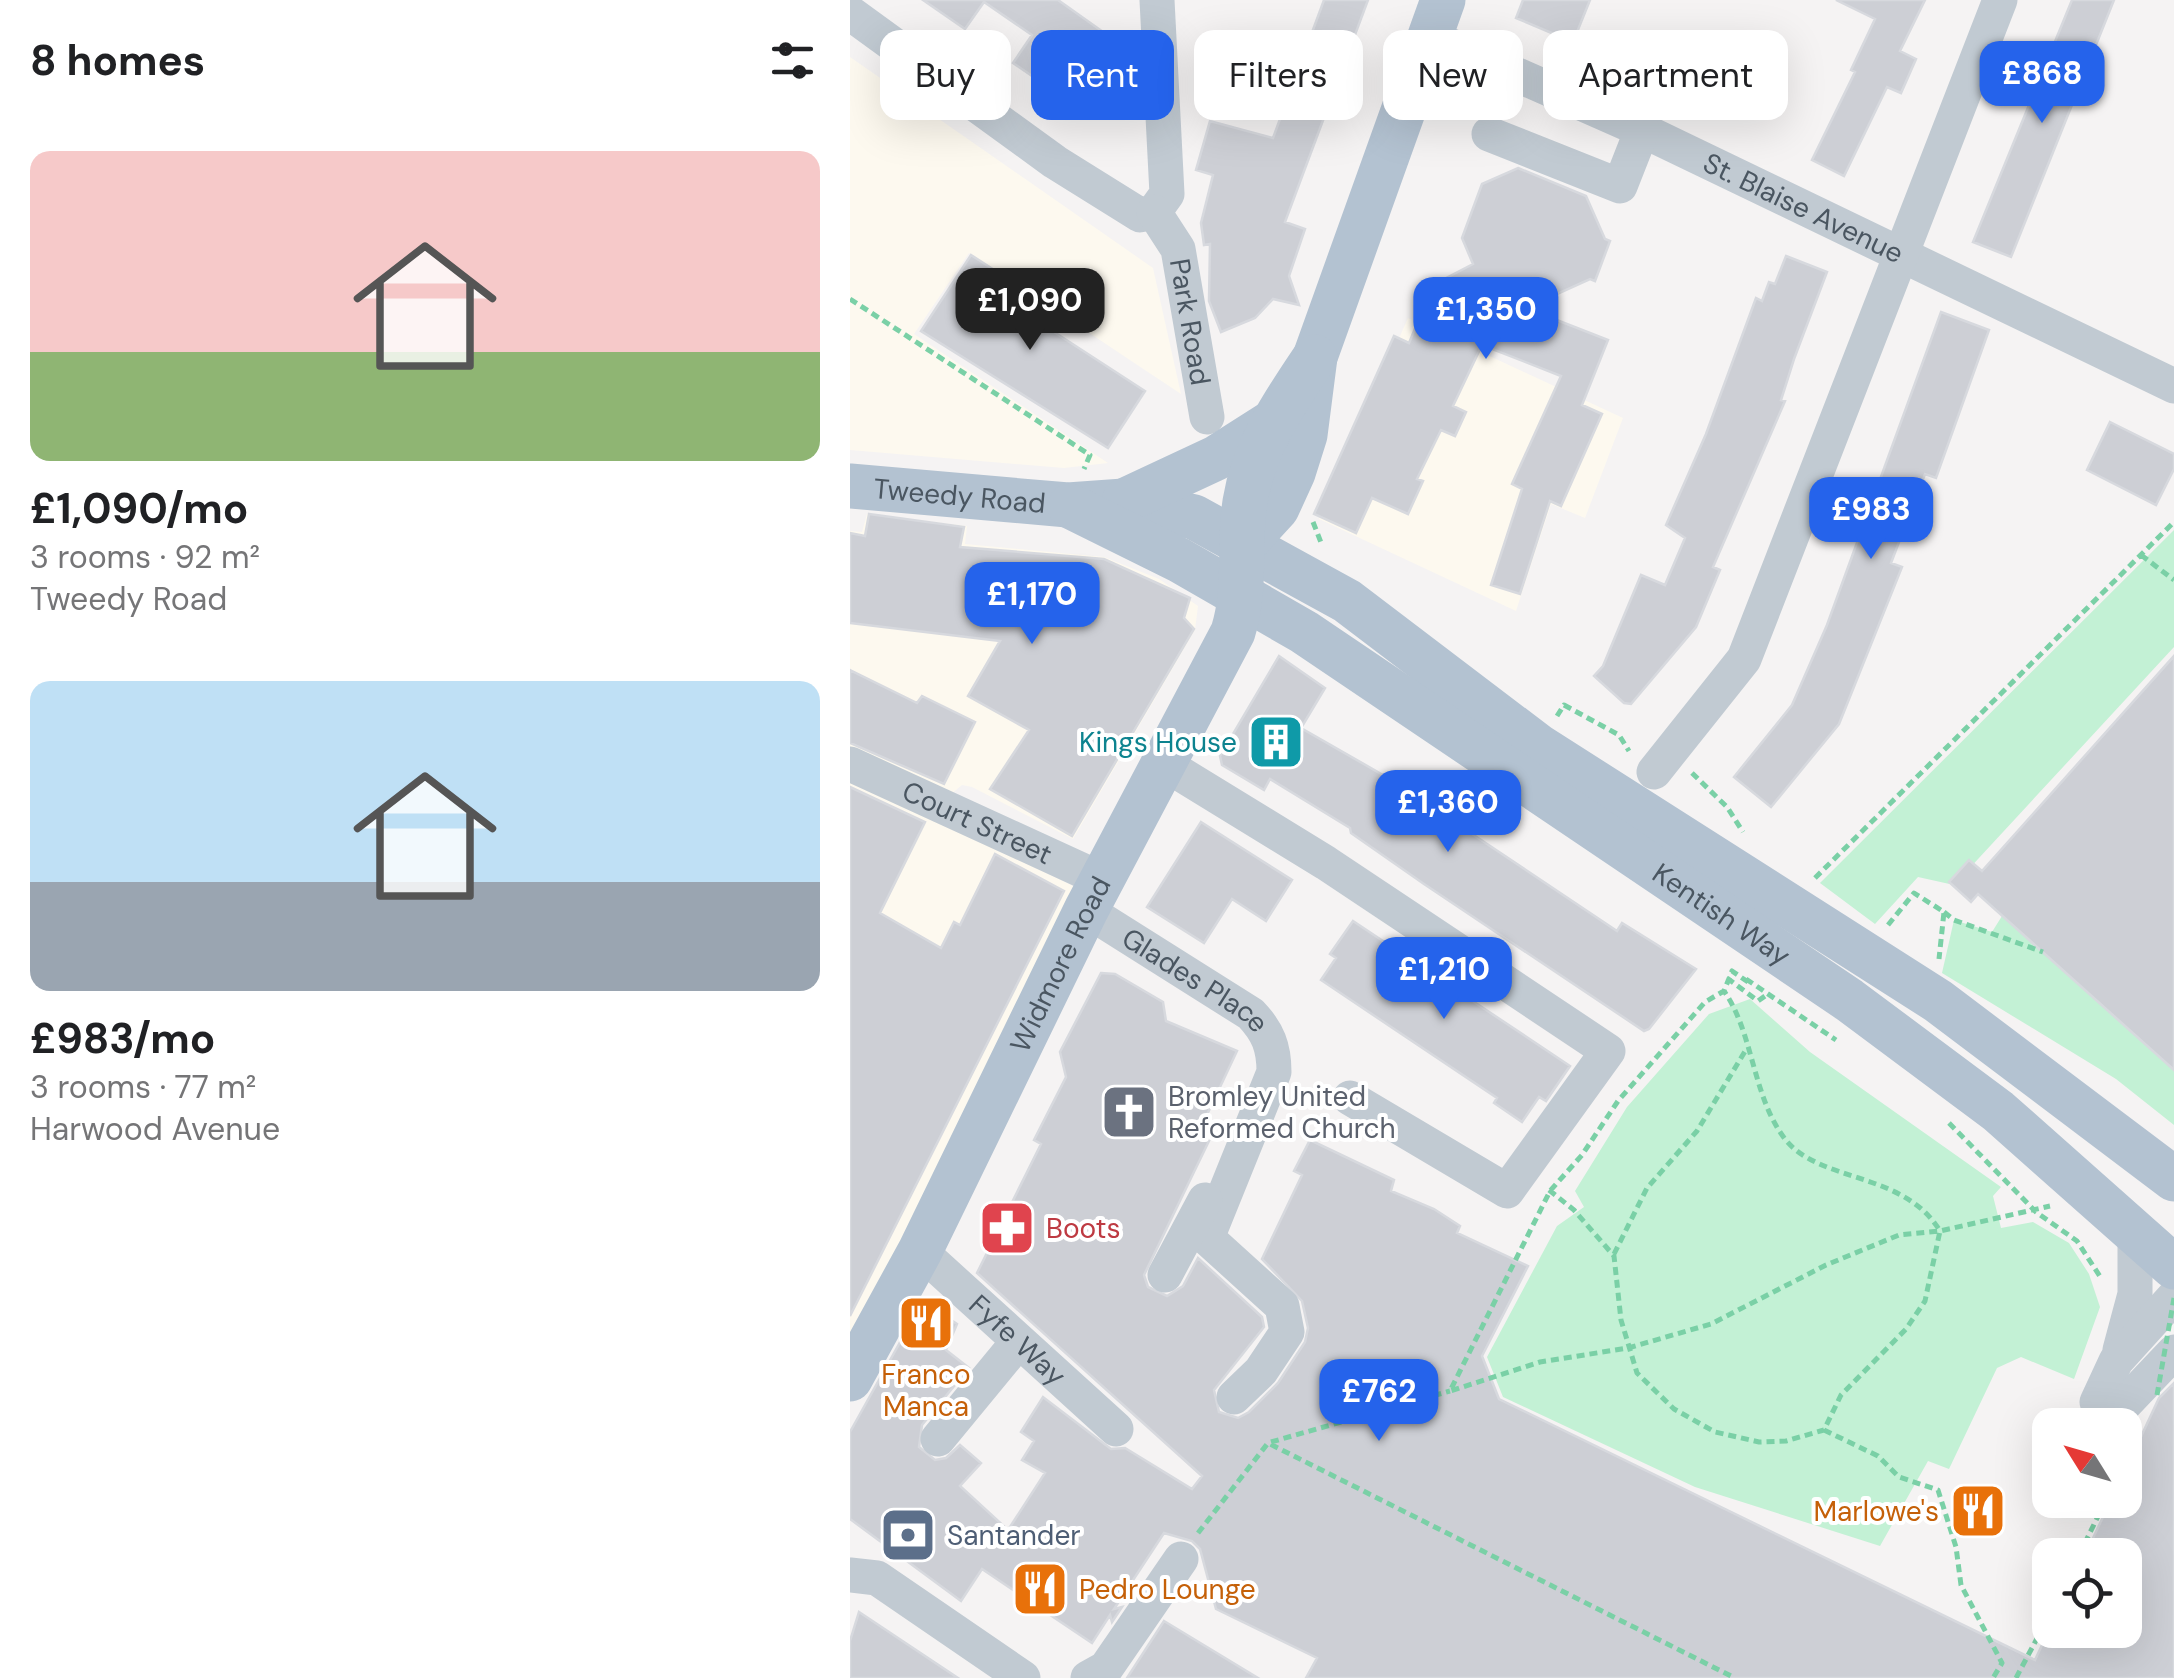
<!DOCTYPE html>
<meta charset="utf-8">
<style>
:root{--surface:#fff;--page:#f2f2f2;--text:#202124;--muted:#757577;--accent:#2563eb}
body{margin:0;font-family:"DM Sans",sans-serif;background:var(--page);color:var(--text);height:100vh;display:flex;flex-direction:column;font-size:38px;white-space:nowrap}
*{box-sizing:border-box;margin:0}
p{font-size:32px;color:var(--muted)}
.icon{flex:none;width:55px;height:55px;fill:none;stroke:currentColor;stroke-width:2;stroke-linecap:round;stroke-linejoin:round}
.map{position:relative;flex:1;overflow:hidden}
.details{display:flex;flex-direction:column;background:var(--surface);width:850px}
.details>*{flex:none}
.hud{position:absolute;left:30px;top:30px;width:950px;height:90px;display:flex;gap:20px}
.needle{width:65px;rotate:307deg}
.tools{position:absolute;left:1182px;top:1408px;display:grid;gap:20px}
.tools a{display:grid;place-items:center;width:110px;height:110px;border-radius:20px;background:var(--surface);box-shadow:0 10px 40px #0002;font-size:50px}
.price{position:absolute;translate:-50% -85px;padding:0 22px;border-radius:20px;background:var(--accent);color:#fff;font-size:32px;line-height:65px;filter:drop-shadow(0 2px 5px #0008)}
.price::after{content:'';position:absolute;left:50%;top:60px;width:30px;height:22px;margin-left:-15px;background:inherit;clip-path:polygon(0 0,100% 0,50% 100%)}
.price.current{background:#222;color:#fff}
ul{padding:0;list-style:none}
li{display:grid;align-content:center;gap:20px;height:530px;padding:0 30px}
li span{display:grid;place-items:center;height:310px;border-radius:20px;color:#555}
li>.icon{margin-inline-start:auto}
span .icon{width:180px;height:180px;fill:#fffc;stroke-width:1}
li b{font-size:42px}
h2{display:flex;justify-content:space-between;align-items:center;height:120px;padding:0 30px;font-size:42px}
.pill{padding:0 35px;border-radius:20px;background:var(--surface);box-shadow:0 10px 40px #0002;font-size:35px;line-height:90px}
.pill.current{background:var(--accent);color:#fff}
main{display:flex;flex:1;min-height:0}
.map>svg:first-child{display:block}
</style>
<main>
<section class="details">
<h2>8 homes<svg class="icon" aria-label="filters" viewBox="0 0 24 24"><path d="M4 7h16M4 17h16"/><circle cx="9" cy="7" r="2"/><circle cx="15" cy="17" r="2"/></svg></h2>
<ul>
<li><span style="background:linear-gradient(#f6c9c9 65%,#8fb573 0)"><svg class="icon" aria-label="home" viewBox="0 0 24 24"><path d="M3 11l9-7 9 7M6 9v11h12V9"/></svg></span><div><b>£1,090/mo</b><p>3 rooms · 92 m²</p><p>Tweedy Road</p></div></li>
<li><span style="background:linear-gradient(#bfe0f5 65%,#9aa5b1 0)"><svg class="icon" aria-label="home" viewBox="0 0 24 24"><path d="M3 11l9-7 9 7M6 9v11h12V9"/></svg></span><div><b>£983/mo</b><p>3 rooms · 77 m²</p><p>Harwood Avenue</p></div></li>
</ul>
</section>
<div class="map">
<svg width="1324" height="1678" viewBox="0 0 1324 1678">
<rect width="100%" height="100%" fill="#f5f3f3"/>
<path fill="#fdf9ef" d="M0 57 303 268 331 394 119 253 64 334 258 463 214 468 0 450Z
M558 318 773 418 735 518 701 504 666 611 469 519Z
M17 514 117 526 115 544 254 557 309 579 348 606 345 630 223 839 122 787 112 785 100 795 0 750V531L12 532Z
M0 775 227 888 0 1341Z"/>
<path fill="#c3f1d5" d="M1324 530V647L1104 885 1068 877 1025 924 970 883Z
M1152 916 1324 1070V1125L1266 1079 1092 973 1104 920 1142 932Z
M900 999 960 1052 1151 1187 1143 1196 1151 1228 1183 1222 1219 1243 1239 1274 1250 1307 1224 1379 1171 1357 1147 1368 1099 1469 1078 1461 1030 1546 845 1487 653 1397 637 1357 707 1226 734 1207 725 1191 777 1107 859 1014Z"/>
<path fill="#cdcfd5" stroke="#d7d9de" stroke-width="2.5" d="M73 0H208L256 34 249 45 266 57 251 79 257 84 236 113 163 63 182 35 134 2 115 29Z
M474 0H518L435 222 455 229 439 276 449 305 423 299 405 318 371 332 359 301 360 244 354 245 351 223 363 175 346 170 360 121 423 138Z
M673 0H740L723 42 666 18Z
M986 0H1075L1050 51 1066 59 1051 93 1037 87 994 176 962 160 1005 72 1001 70 1025 19Z
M1222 0H1264L1161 257 1123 242Z
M668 168 736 196 755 239 760 241 745 281 740 279 676 308 758 340 732 405 752 414 711 506 700 501 670 594 641 585 672 489 662 484 711 376 632 345 603 406 616 412 605 436 591 430 567 479 573 481 558 514 522 498 506 533 464 514 544 336 559 343 583 285 623 264 612 238 632 184Z
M121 255 186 297 178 309 204 326 201 330 295 391 258 448 71 331Z
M936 256 977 272 944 359 931 400 935 401 863 567 870 570 846 627 781 704 774 703 744 676 753 666 791 575 815 585 835 538 816 525 856 434 906 298 912 301 919 282 925 284Z
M1091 312 1139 330 1086 478 1075 474 1041 563 1052 567 989 724 921 807 884 777 942 705 977 625Z
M1260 422 1324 454V469L1306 505 1237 470Z
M19 514 114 527 110 547 254 559 340 598 334 618 344 629 222 836 140 789 179 730 118 696 150 641 0 623V533L15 536Z
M429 656 475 688 451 728 540 779 767 931 772 923 846 969 799 1029 794 1031 574 884 501 833 500 828 420 779 414 790 372 765 370 756Z
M1324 656V1070L1128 894 1121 902 1099 882 1119 860 1132 871Z
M0 670 67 703 72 696 125 722 94 784 0 743Z
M0 787 75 822 30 913 91 948 104 922 110 925 145 854 214 891 0 1316Z
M351 822 442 880 416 921 382 899 354 943 297 907Z
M503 921 720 1066 696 1101 689 1097 672 1122 644 1103 647 1098 471 980 486 958 480 954Z
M251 973 265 974 313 1002 316 1021 387 1051 347 1136 359 1141 294 1275 298 1287 317 1296 333 1286 348 1258 412 1317 414 1327 364 1390 369 1412 388 1418 399 1412 428 1383 455 1342 458 1328 452 1301 412 1259 452 1175 444 1171 460 1140 544 1180 541 1191 584 1209 610 1226 607 1233 678 1266 632 1356 649 1399 1185 1660 1199 1630H1275V1555H1235L1261 1500H1275V1471L1309 1398 1324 1383V1678H456L467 1658 366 1609 350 1549 342 1541 314 1533 264 1609 272 1607 262 1622 260 1615 242 1643 132 1569 111 1601 0 1519V1432L73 1301 107 1324 96 1350 119 1368 72 1425 69 1447 85 1460 96 1458 110 1445 131 1463 110 1486 158 1530 195 1473 172 1460 184 1441 171 1432 193 1397 261 1449 275 1448 342 1489 352 1476 127 1273 191 1144 184 1140 216 1077 210 1052Z
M9 1612 108 1678H0V1641Z
M314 1621 408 1678H277Z"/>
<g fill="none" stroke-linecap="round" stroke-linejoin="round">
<path stroke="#7ad0a6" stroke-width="5" stroke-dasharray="8 5" stroke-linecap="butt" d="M0 299 240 455 234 469
M463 522 472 545
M1291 555 1324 580
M707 716 714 705 769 735 779 751
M842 773 877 807 893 832
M965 878 1324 522
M1094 912 1104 920 1193 952
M1038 925 1064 893 1094 912 1089 959
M877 978 908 1001 915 996
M896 979 986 1040
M898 982 882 971 874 991 855 1002 768 1101 732 1155 700 1191 600 1391 690 1362 778 1348 861 1324 976 1265 1049 1235 1090 1231 1200 1206
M1099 1123 1186 1212 1227 1241 1251 1278
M699 1190 724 1210 764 1256 771 1320 787 1373 824 1409 865 1432 909 1442 936 1441 974 1430 991 1395 1056 1329 1075 1301 1090 1231C1054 1171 969 1183 935 1139 902 1096 904 1034 874 991
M764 1254 797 1188 847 1131 897 1048
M974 1430 1028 1456 1049 1477 1088 1490 1106 1547 1111 1585 1152 1663 1143 1678
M421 1442 600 1391
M1275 1460 1285 1440
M348 1533 418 1443 885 1678
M1229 1555 1256 1500
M1166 1678 1200 1614"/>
<g stroke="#c1cad2" stroke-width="35">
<path d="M0 13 205 162 290 215 304 212"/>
<path id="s1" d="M579 36 792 130 1324 386"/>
<path d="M639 134 770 186 792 130"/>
<path d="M304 212 317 194 307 0"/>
<path id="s2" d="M304 212 328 249 357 417"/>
<path d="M313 763 476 863 758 1051 657 1191 500 1098"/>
<path id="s3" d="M0 764 253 880"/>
<path d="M804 772 894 659 1150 0"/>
<path id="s4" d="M236 910 401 1014C418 1032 424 1047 424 1072L357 1238 432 1306 437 1332 411 1371 384 1397"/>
<path id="s5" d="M70 1251 266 1429"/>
<path d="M315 1275 355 1200"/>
<path d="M1270 1350 1285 1294V1232"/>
<path d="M1247 1402 1266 1361 1324 1297"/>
<path d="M1267 1412 1324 1352"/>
<path d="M88 1439 168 1342"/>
<path d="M0 1575 27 1578 173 1678"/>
<path d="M238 1678 256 1668 331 1559"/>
</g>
<g stroke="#b3c2d1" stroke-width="45">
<path id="s6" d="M0 486 218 505 274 501 344 517 497 601 688 746 1088 1001 1324 1179"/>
<path d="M274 501 366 458 421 423"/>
<path id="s7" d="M220 506 329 560 454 632 999 1000 1148 1111 1324 1267"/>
<path d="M395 543 427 508 443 473 455 435 465 357 593 0"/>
<path id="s8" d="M0 1379 70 1251 236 910 383 632C397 586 388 548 395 502 404 446 434 403 465 357"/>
</g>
<path stroke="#7ad0a6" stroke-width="5" stroke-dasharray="8 5" stroke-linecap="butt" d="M1307 1395 1324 1298"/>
</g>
<defs>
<g id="building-square" transform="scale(2.875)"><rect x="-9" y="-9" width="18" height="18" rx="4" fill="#0f9aa8" stroke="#fff"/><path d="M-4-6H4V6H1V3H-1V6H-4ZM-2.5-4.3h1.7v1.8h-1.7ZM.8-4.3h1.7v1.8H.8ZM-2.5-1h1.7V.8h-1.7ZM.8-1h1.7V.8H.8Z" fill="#fff"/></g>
<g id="church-square" transform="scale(2.875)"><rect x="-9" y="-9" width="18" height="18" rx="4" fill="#6b7280" stroke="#fff"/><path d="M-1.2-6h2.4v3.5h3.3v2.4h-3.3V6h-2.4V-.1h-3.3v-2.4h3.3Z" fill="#fff"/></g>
<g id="pharmacy-square" transform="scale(2.875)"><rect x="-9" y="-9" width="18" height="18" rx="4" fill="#e0444e" stroke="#fff"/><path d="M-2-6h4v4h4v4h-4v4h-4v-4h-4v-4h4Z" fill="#fff"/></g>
<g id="restaurant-square" transform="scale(2.875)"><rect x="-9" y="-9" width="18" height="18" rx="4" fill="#e8710a" stroke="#fff"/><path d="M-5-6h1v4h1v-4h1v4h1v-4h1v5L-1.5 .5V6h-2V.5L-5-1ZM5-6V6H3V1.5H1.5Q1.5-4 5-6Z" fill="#fff"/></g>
<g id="bank-square" transform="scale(2.875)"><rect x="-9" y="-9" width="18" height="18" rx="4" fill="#5c6f8a" stroke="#fff"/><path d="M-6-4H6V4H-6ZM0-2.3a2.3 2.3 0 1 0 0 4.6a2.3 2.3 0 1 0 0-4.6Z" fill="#fff"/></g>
</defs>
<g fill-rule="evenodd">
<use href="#building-square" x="426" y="742"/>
<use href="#church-square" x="279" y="1112"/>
<use href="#pharmacy-square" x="157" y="1228"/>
<use href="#restaurant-square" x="76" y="1323"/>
<use href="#restaurant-square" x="1128" y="1511"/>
<use href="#bank-square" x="58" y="1535"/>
<use href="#restaurant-square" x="190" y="1589"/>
</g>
<g text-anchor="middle" stroke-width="8" stroke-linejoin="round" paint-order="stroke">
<g font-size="28" fill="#4a5661" stroke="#fff">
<text dy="10" stroke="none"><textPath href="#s1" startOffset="412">St. Blaise Avenue</textPath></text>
<text dy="10" stroke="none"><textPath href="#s2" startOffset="118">Park Road</textPath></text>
<text dy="10" stroke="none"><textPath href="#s6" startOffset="110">Tweedy Road</textPath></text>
<text dy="10" stroke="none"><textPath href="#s3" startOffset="140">Court Street</textPath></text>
<text dy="10" stroke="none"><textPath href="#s7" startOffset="770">Kentish Way</textPath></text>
<text dy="10" stroke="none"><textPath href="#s8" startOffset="465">Widmore Road</textPath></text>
<text dy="10" stroke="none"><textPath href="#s4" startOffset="130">Glades Place</textPath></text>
<text dy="10" stroke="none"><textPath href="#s5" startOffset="132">Fyfe Way</textPath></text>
</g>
<g font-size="28" fill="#0d838f" stroke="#fff" text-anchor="end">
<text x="387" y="752">Kings House</text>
</g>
<g font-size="28" fill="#5b616d" stroke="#fff" text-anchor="start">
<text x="318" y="1106">Bromley United<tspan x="318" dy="32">Reformed Church</tspan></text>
</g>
<g font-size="28" fill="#be3a42" stroke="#fff" text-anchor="start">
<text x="196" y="1238">Boots</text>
</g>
<g font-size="28" fill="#c56008" stroke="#fff">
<text x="76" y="1384">Franco<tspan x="76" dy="32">Manca</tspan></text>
<text x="1089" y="1521" text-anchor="end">Marlowe's</text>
<text x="229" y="1599" text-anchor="start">Pedro Lounge</text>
</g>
<g font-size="28" fill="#4e5e75" stroke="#fff" text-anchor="start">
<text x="97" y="1545">Santander</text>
</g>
</g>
</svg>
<div class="tools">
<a><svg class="needle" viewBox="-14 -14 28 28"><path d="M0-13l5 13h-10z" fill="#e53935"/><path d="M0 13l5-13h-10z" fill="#757577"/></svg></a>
<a><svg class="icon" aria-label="locate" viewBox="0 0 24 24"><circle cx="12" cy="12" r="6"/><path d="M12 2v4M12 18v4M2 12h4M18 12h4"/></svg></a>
</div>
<b class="price" style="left:1192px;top:126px">£868</b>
<b class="price current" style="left:180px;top:353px">£1,090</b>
<b class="price" style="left:636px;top:362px">£1,350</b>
<b class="price" style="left:1021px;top:562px">£983</b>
<b class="price" style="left:182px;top:647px">£1,170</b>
<b class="price" style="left:598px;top:855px">£1,360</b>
<b class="price" style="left:594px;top:1022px">£1,210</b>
<b class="price" style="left:529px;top:1444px">£762</b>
<div class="hud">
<a class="pill">Buy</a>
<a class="pill current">Rent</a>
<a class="pill">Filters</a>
<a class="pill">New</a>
<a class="pill">Apartment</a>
</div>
</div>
</main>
